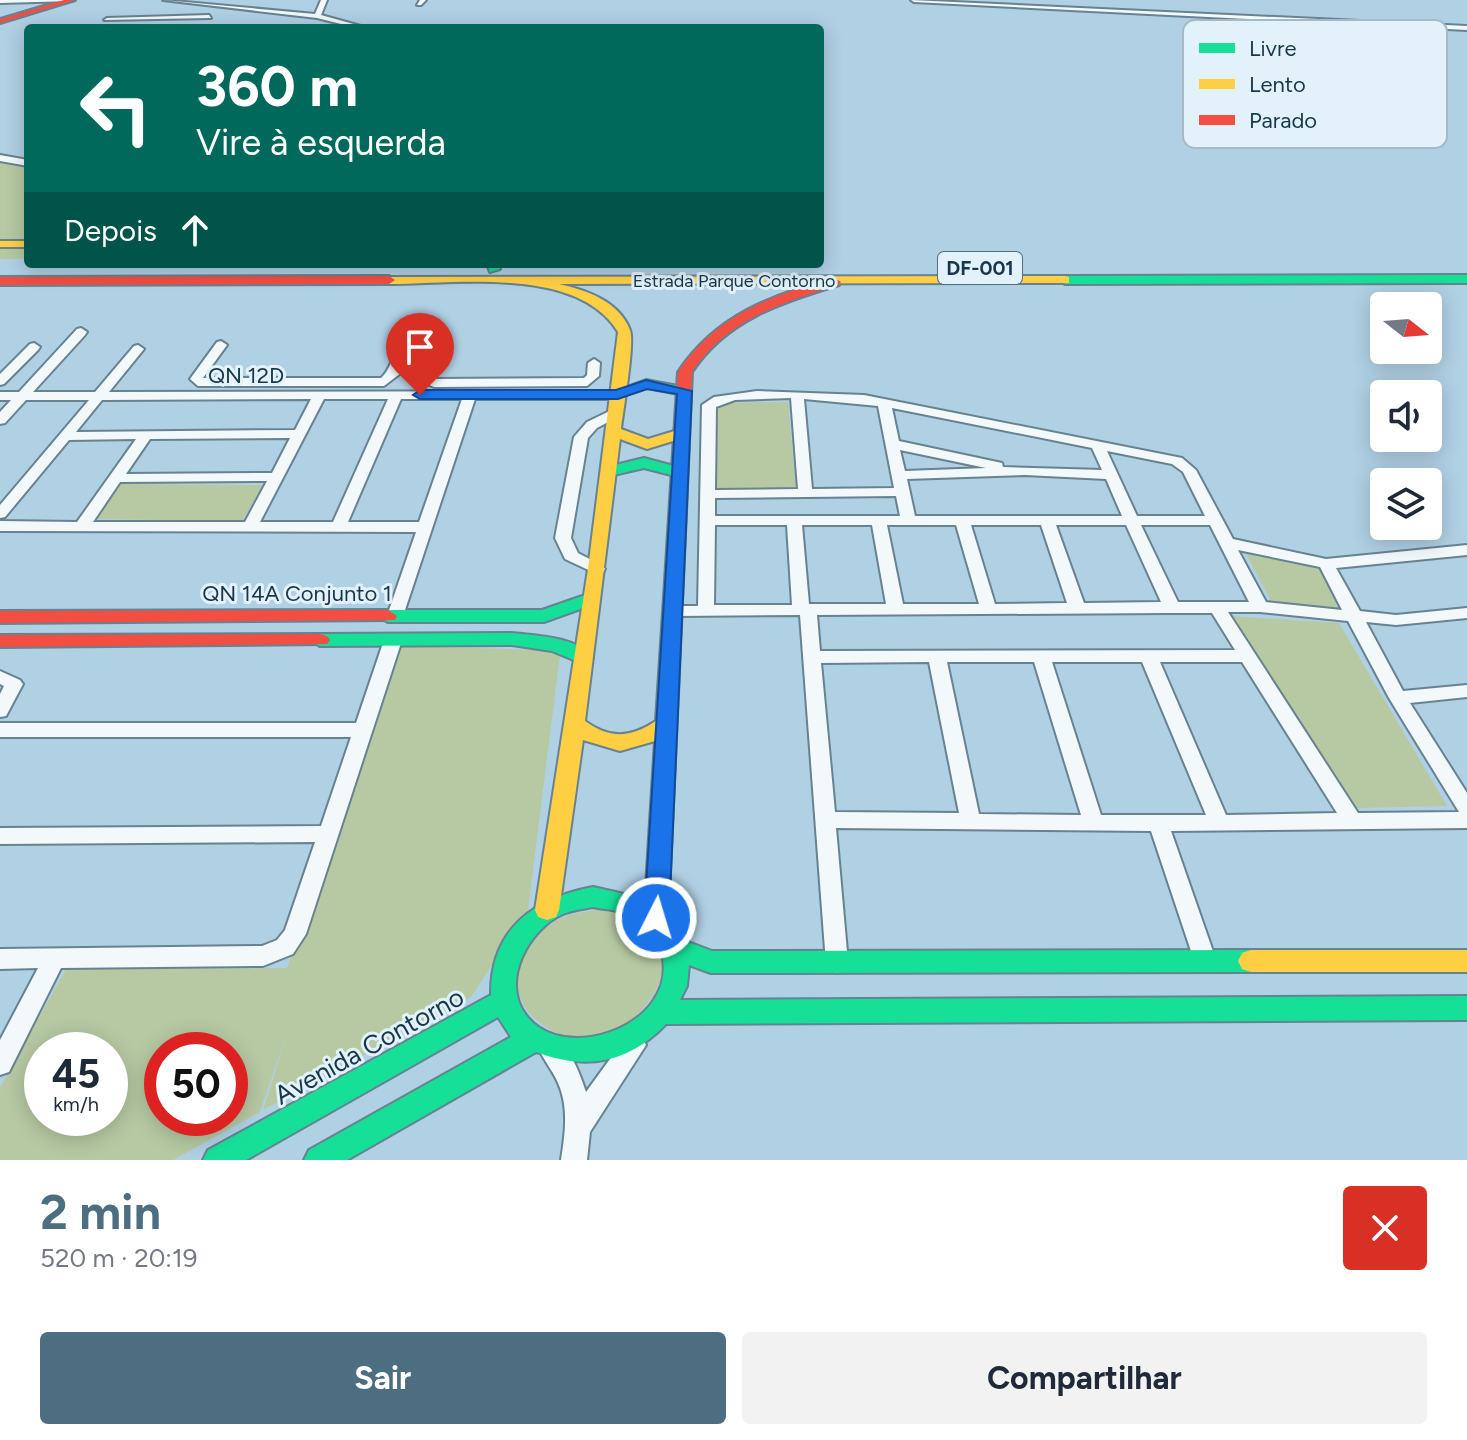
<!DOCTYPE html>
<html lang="pt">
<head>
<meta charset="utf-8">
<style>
  :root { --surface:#fff; --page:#f2f2f3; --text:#1f2937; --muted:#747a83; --accent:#4d6d80 }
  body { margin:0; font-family:Figtree,sans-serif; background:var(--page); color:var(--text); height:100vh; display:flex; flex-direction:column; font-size:30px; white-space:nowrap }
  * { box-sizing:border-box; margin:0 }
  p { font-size:26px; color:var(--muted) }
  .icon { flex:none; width:44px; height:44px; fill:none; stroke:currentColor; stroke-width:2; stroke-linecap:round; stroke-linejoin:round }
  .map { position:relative; height:1160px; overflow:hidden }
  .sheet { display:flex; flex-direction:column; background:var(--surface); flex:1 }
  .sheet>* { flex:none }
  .hud { position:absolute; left:24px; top:24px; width:800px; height:244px; border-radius:8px; box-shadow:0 4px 20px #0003; background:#00695c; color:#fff; overflow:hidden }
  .needle { width:52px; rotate:107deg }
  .buttons { position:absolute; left:1370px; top:292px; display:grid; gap:16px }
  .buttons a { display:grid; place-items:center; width:72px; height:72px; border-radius:8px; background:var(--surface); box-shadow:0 4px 20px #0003; font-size:40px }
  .speed { position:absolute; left:24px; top:1032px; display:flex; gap:16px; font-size:40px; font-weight:700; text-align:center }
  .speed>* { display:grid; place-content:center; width:104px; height:104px; border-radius:50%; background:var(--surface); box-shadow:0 4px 20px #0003; line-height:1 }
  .speed small { font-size:20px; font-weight:400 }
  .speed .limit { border:12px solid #d22; background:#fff; color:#111 }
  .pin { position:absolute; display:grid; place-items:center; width:68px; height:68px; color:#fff; margin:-82px -34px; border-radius:50% 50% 50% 0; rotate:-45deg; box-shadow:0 0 8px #0007 }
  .pin .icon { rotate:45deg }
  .me { position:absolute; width:88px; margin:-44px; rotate:5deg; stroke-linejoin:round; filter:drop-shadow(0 0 6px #0008) }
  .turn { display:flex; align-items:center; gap:28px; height:168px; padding:0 40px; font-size:36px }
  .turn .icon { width:104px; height:104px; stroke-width:2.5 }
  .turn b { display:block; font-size:56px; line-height:68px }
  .then { display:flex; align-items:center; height:76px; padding:0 40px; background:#0003; gap:16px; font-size:30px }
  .round { display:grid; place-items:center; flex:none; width:84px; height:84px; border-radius:8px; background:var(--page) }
  .summary { display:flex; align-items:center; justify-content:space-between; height:136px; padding:0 40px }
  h1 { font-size:48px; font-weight:700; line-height:60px; color:var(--accent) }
  .action { display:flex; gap:16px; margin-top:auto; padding:16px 40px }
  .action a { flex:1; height:92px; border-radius:8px; background:var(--accent); color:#fff; font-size:32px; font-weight:700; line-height:92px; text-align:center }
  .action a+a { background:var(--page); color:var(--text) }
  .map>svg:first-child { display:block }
  .green { fill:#b6c9a3; fill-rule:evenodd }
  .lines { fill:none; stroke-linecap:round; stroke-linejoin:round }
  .street-casing { stroke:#678291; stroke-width:4 }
  .fast-casing { stroke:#678291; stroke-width:4 }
  .slow-casing { stroke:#678291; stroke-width:4 }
  .jam-casing { stroke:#678291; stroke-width:4 }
  .street { fill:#f3f8fb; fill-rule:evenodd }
  .fast { fill:#16e098; fill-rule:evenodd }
  .slow { fill:#ffcf43; fill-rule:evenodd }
  .jam { fill:#f24e42; fill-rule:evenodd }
  .route { fill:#1a73e8; stroke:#114b97; stroke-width:2 }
  .labels { text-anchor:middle; stroke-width:6; stroke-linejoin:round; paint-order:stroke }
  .far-street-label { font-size:18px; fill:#17384a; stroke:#e2f1fa }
  .shield { fill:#e2f1fa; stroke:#54707f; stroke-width:2 }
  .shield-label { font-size:20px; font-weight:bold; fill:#17384a }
  .street-label { font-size:22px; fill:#17384a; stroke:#e2f1fa }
  .near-street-label { font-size:26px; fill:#17384a; stroke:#e2f1fa }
  .key { fill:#e2f1fa; stroke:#a5bac5; stroke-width:2 }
  .key-label { font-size:22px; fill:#17384a }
</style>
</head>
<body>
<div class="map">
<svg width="1467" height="1160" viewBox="0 0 1467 1160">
  <rect width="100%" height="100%" fill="#b0d0e4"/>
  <g class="green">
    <polygon points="0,159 28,164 28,259 0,259"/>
    <polygon points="788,402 796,489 716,490 715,403"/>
    <polygon points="119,484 263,485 242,521 92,519"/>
    <polygon points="1245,552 1323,569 1339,612 1271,601"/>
    <polygon points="1231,616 1339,623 1447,806 1354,808"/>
    <path d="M 396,646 L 545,650 L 560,655 L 528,910 L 471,997 L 263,1110 L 289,1027 L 260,1112 L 173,1160 L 0,1160 L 0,1087 L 66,969 L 287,968 ZM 42,1050 L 110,1050 L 110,1118 L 42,1118 ZM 162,1050 L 230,1050 L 230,1118 L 162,1118 Z"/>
    <path d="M 597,910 C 740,927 618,1094 534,1018 C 503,990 521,945 551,924 C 564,914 580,912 597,910 Z"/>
  </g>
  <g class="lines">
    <g class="street-casing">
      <g id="street">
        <polygon points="0,0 71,0 72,1 0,3"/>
        <polygon points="163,0 315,14 321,0 327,0 321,15 368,28 357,28 317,18"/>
        <polygon points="420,0 426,0 421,5 417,5"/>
        <polygon points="911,0 1467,26 1467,30 914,2"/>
        <polygon points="209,15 211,18 104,20 107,18"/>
        <polygon points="0,155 28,160 28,166 0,161"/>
        <path d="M 81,328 L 87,332 L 85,335 L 33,392 L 95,392 L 134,346 L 138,345 L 144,349 L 109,392 L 618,391 L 624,395 L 618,399 L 475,399 L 403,616 L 395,621 L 387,616 L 416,532 L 0,531 L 0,521 L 77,522 L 136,439 L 69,440 L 5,517 L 0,518 L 0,505 L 89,400 L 26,400 L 5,423 L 0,424 L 0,412 L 11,400 L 0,400 L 0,392 L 19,392 L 77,329 ZM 311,399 L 295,430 L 76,432 L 102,400 ZM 324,399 L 388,399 L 333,522 L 260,522 ZM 401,399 L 462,399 L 419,522 L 348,522 ZM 290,438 L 272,473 L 126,474 L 150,439 ZM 267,481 L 245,522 L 93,522 L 120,482 Z"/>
        <path d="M 406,340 L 412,344 L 401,373 L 384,386 L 198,386 L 190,379 L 217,342 L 221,341 L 227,345 L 203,378 L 381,378 C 393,368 393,347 406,340 Z"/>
        <polygon points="34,343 40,347 38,350 4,384 0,385 0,374 30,344"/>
        <polygon points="429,351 435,355 426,376 435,379 584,378 587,375 588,363 594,359 600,363 599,376 587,386 434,387 413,378 423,355"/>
        <path d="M 757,391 L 864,395 L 1182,458 L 1196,470 L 1233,539 L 1326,559 L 1467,545 L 1467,555 L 1336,568 L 1360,611 L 1396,615 L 1467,608 L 1467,618 L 1396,625 L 1366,622 L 1403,691 L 1467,685 L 1467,697 L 1410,703 L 1467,793 L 1467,828 L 1171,831 L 1216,960 L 1213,967 L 1205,970 L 1197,967 L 1194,960 L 1151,831 L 836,828 L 848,963 L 845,970 L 837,973 L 829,970 L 826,963 L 800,615 L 674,616 L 666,611 L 674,606 L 698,606 L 702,405 L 714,397 ZM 791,398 L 798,489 L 715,490 L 716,407 L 735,400 ZM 804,399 L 878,406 L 894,488 L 812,489 ZM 892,408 L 1092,448 L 1102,470 L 1003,467 L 1002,463 L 899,441 ZM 900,450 L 986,468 L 905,471 ZM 1107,451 L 1172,464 L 1183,472 L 1205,516 L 1137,516 ZM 1025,475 L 1106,479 L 1122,516 L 915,516 L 907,479 ZM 896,496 L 900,516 L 715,516 L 715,498 ZM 715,525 L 787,525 L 792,605 L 714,605 ZM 802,525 L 872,525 L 886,604 L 809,604 ZM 887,525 L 956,525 L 979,604 L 903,604 ZM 971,525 L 1041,525 L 1067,603 L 995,604 ZM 1056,525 L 1126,525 L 1161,602 L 1084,603 ZM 1141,525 L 1210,525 L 1249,602 L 1178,602 ZM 1238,550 L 1320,567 L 1342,610 L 1266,602 ZM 1228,612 L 1260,612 L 1348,621 L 1389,698 L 1459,812 L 1358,813 ZM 1172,613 L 1212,613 L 1235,650 L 820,651 L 817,615 ZM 929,662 L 959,813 L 835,812 L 821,663 ZM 947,662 L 1034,662 L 1081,815 L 979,814 ZM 1052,662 L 1142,662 L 1206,815 L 1101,815 ZM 1160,662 L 1242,662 L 1337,813 L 1226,815 Z"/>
        <polygon points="616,408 623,412 621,415 597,428 588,438 571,538 578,553 603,566 605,569 603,572 597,574 565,559 555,538 574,437 587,422"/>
        <polygon points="393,634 402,640 306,934 293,954 263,966 61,968 9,1072 0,1075 0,1040 38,968 0,969 0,949 262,946 277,940 285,930 315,842 0,844 0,828 321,826 351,737 0,737 0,723 356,723 384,640"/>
        <polygon points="0,671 20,680 23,684 6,716 0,717 0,694 4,686 0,684"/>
        <path d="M 634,1034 L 642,1037 L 646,1045 L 590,1132 L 587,1160 L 561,1160 C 565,1135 569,1107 558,1083 C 553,1071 544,1061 539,1049 L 543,1041 L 551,1038 C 570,1045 580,1074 586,1092 L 626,1037 Z"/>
      </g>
    </g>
    <g class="fast-casing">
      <g id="fast">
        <polygon points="487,264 499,264 500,269 490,272"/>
        <polygon points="1467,275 1467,283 1065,284 1059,280 1065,276"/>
        <polygon points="646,380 689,388 691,391 684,395 647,388 618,397 611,393"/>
        <polygon points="644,458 685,469 687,472 679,477 644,468 609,476 601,471 603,468"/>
        <polygon points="591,593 597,595 600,599 597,603 544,622 388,622 379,616 388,610 542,610"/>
        <path d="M 512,633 C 537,636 576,636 593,658 L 583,664 L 552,651 L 512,645 L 320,646 L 310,640 L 320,634 Z"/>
        <path d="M 593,887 C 629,895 668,900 683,940 L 712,951 L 1251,950 L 1260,953 L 1264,961 L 1260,969 L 1251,972 L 711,973 L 689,965 L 687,986 L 680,1000 L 1467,996 L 1467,1020 L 666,1024 C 629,1063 586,1071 536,1052 L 347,1160 L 304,1160 L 309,1150 L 511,1037 L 498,1017 L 246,1160 L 203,1160 L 208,1150 L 491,995 C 490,929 534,898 593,887 ZM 593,907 C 606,910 623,910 634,916 C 664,934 673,973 653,1001 C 628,1038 556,1055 526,1015 C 500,981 529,929 563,914 C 572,910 583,909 593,907 Z"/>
      </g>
    </g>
    <g class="slow-casing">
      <g id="slow">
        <rect x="0" y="241" width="28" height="6"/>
        <path d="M 1065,276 L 1069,277 L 1069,283 L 559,284 C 586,290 619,301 630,330 C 635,342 623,411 621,429 L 648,439 L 681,429 L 689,434 L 686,437 L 647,449 L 620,439 L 585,721 C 610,739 630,738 656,721 L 665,581 L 668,577 L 680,577 L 683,581 L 668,918 L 665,925 L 656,928 L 647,925 L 644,918 L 655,741 L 620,751 L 583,740 L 559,910 L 556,917 L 547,920 L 538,917 L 535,910 L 588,569 L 618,332 C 578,266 457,284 389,284 L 385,283 L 385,277 Z"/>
        <polygon points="1251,950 1467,950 1467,972 1251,972 1242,969 1238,961 1242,953"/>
      </g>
    </g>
    <g class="jam-casing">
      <g id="jam">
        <polygon points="64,0 75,0 0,23 0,19"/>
        <polygon points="0,277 389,276 395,280 389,284 0,285"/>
        <path d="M 835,278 L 841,282 L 839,285 C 782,302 726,320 692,372 L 683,581 L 680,585 L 668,585 L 665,581 L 678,372 C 716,315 771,295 835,278 Z"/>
        <polygon points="388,610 397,616 395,620 0,623 0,611"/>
        <polygon points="320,634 327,636 330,640 327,644 0,647 0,635"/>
      </g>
    </g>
    <use href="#street" class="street"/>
    <use href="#fast" class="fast"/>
    <use href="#slow" class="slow"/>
    <use href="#jam" class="jam"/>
  </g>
  <polygon class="route" points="646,380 692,391 669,918 665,925 656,928 648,925 644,918 677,394 647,389 618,399 420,399 413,395 420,390 616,390"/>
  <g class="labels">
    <g class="far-street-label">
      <text x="734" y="287">Estrada Parque Contorno</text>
    </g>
    <rect class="shield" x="938" y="252" width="84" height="32" rx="6"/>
    <g class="shield-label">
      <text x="980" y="275">DF-001</text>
    </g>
    <g class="street-label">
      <text x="246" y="383">QN 12D</text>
      <text x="297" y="601">QN 14A Conjunto 1</text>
    </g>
    <g class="near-street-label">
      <text transform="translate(369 1046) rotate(-29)" y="9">Avenida Contorno</text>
    </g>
  </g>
  <rect x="1183" y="20" width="264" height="128" rx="12" class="key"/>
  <rect x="1199" y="43" width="36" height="10" fill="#16e098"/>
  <rect x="1199" y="79" width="36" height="10" fill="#ffcf43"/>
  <rect x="1199" y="115" width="36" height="10" fill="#f24e42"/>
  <g class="key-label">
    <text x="1249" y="56">Livre</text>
    <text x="1249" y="92">Lento</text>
    <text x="1249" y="128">Parado</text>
  </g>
</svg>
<div class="buttons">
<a><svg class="needle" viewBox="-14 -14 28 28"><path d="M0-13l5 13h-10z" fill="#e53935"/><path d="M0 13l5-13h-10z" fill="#747a83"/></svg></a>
<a><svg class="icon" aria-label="sound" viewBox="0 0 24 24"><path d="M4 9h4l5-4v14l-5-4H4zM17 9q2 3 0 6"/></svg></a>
<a><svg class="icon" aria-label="layers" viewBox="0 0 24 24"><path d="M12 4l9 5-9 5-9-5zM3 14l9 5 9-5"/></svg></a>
</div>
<div class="speed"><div>45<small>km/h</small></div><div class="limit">50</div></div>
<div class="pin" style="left:420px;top:395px;background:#d93025"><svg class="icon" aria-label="arrive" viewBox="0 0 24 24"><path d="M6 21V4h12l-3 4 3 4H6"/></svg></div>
<svg class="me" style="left:656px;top:918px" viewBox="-20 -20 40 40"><circle r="17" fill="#1a73e8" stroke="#fff" stroke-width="3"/><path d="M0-11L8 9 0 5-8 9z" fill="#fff"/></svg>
<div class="hud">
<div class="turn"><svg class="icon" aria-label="left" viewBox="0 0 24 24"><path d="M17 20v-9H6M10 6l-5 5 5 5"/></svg><div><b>360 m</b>Vire à esquerda</div></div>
<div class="then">Depois<svg class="icon" aria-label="ahead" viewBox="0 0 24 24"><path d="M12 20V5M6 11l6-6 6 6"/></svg></div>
</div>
</div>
<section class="sheet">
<div class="summary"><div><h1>2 min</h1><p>520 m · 20:19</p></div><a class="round" style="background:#d93025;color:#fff"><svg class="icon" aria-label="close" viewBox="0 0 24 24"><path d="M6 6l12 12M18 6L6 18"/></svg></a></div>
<div class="action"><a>Sair</a><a>Compartilhar</a></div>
</section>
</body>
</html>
